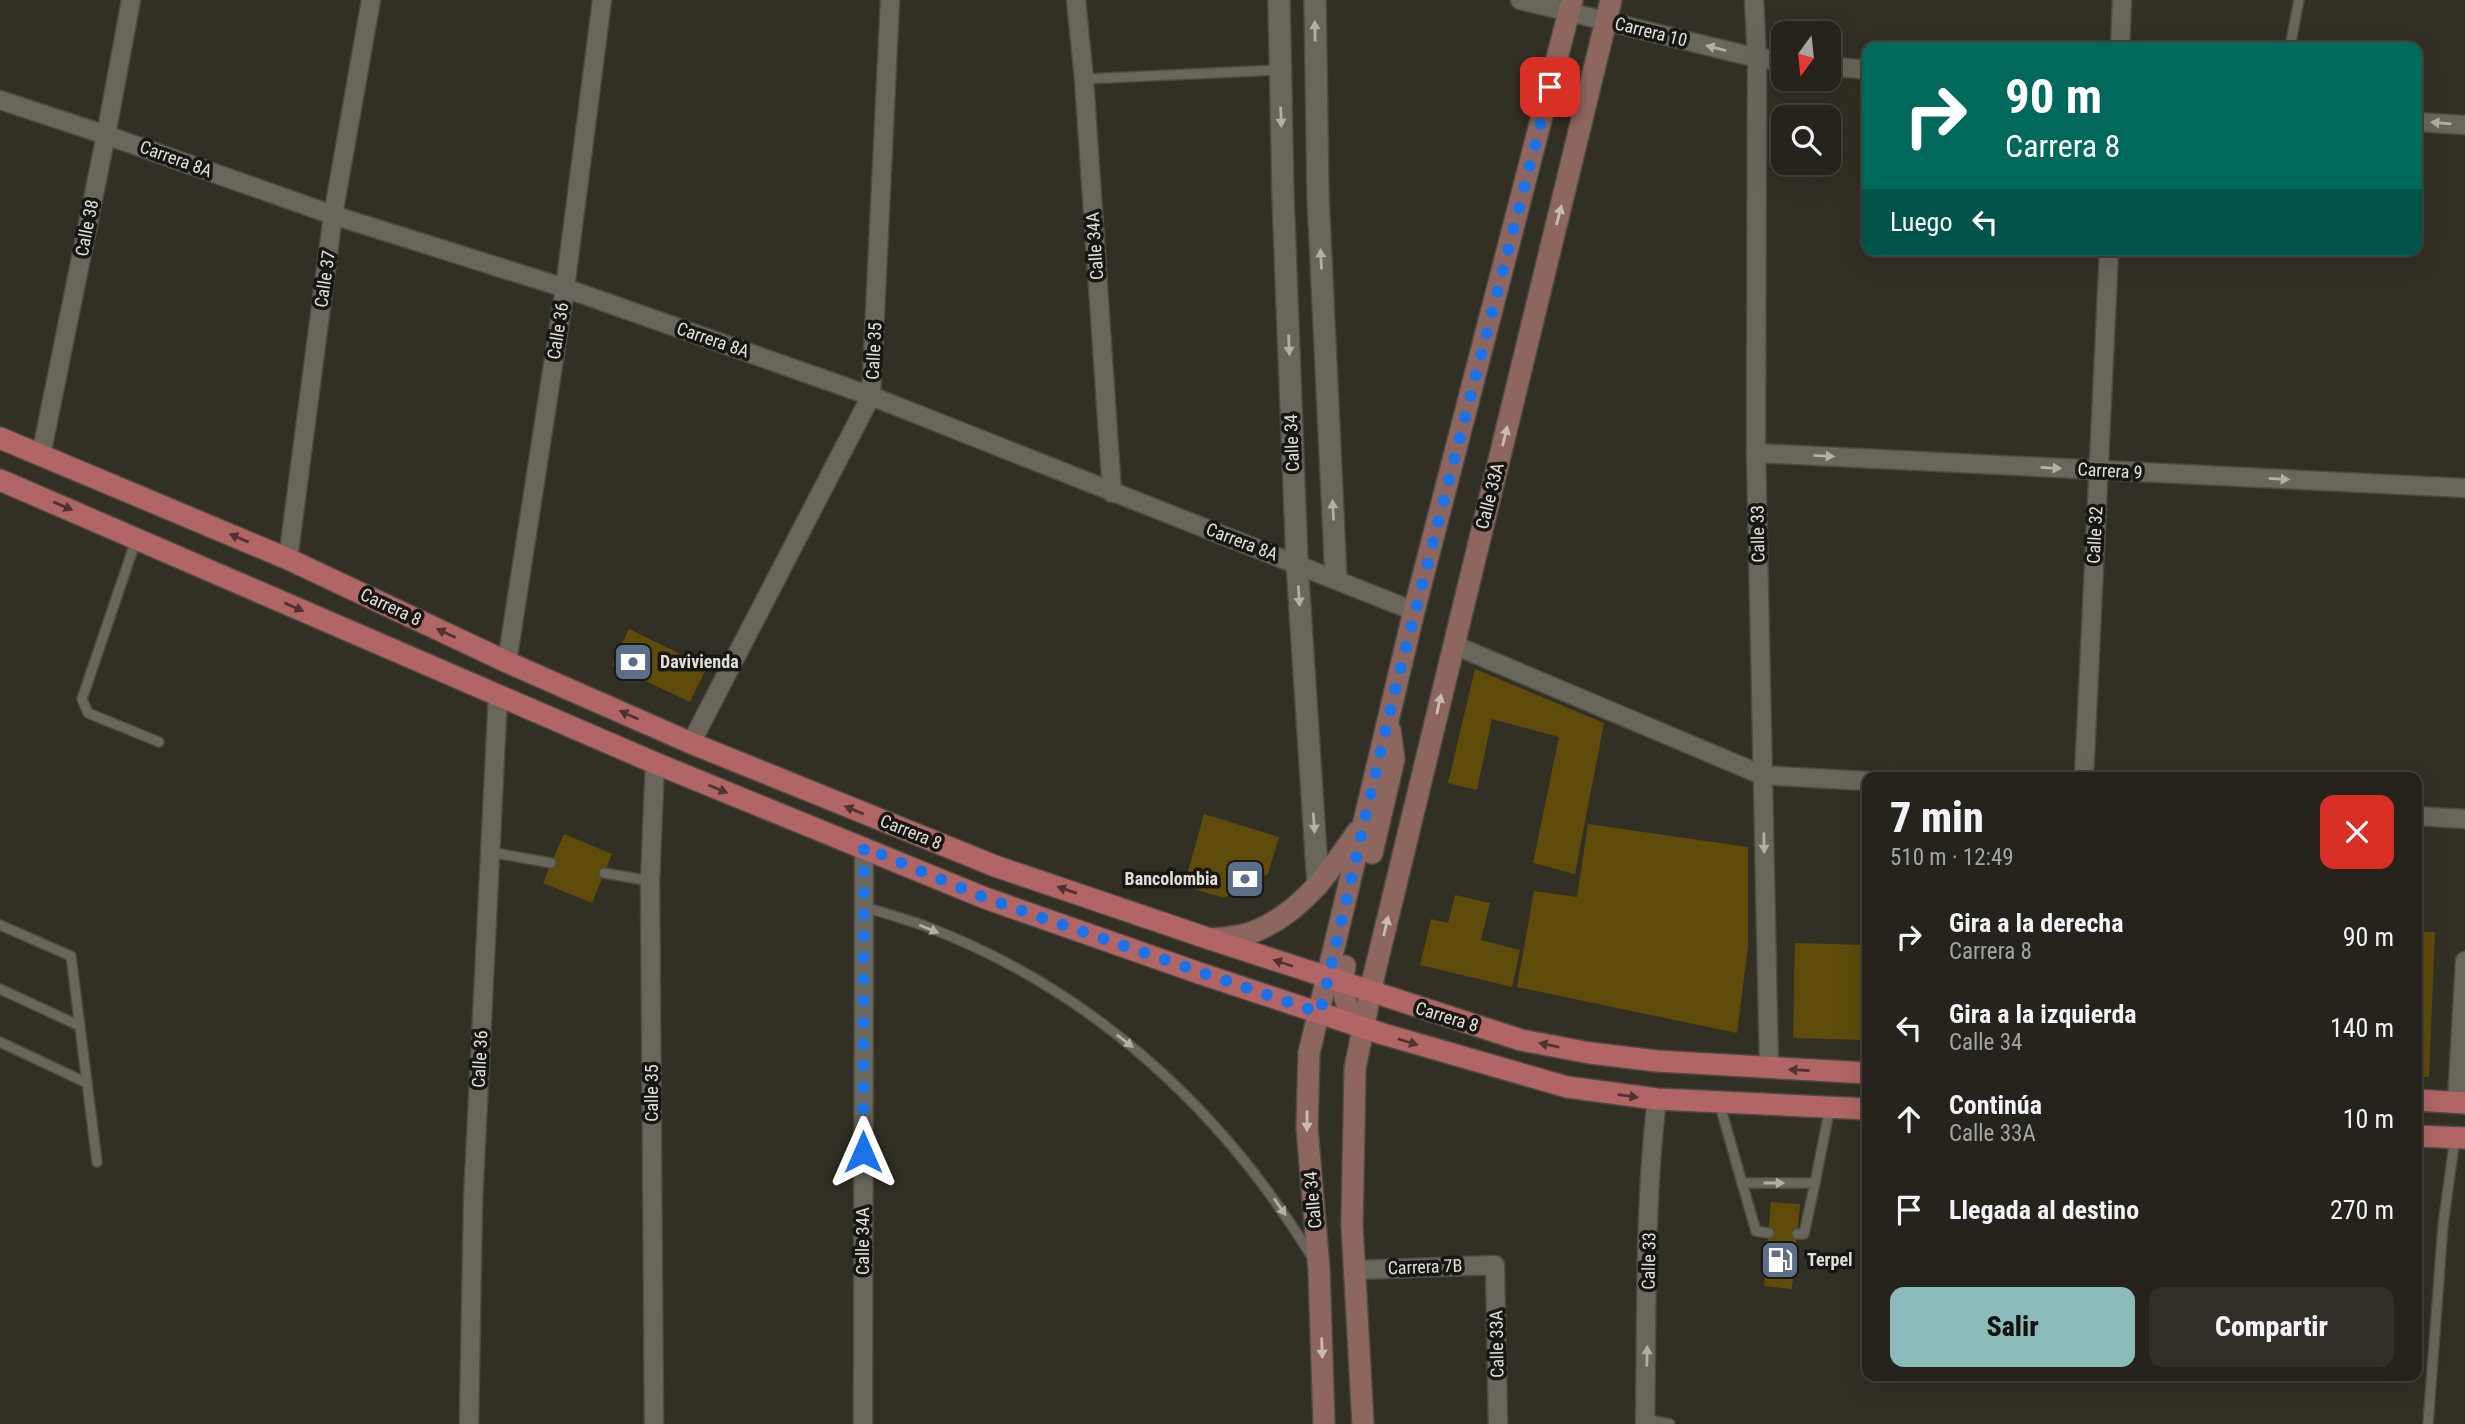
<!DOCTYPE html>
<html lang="es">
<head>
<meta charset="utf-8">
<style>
  :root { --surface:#26231c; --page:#322f29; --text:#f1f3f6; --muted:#a4a4a3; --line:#42403b; --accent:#8bbbb9 }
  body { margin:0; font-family:"Roboto Condensed",sans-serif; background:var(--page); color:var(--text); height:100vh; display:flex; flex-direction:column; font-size:26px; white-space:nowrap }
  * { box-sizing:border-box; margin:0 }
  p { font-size:23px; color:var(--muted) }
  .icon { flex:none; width:38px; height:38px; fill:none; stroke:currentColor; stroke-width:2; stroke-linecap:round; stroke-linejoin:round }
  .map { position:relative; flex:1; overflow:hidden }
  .drawer { position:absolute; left:1862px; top:772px; width:560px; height:609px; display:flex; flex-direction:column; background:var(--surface); border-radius:14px; box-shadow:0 7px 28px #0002,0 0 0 2px var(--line) }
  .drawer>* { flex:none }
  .top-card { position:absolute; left:1862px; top:42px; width:560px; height:214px; border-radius:14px; box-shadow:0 7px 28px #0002,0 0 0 2px var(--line); background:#00695c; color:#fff; overflow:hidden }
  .needle { width:46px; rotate:195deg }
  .controls { position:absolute; left:1771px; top:21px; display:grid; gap:14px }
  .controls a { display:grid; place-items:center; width:70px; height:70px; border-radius:14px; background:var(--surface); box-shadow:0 7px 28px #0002,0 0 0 2px var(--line); font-size:35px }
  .pin { position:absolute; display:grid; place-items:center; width:60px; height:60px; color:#fff; margin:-30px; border-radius:14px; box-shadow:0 4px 10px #0006 }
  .me { position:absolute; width:77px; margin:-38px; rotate:0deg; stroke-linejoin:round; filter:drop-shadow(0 0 5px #0008) }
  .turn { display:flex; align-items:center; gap:24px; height:147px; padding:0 28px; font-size:32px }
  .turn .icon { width:91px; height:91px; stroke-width:2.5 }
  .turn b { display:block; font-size:49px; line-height:60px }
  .then { display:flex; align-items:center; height:66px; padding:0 28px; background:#0003; gap:14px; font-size:26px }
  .round { display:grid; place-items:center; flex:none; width:74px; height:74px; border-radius:14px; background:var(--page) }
  .overview { display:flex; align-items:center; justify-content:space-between; height:119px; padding:0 28px }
  h1 { font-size:42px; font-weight:800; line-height:52px }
  .button { display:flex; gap:14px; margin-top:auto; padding:14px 28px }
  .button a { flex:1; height:80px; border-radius:14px; background:var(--accent); color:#111; font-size:28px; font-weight:800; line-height:80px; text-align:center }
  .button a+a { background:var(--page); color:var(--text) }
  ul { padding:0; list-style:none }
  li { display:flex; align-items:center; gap:21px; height:91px; padding:0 28px }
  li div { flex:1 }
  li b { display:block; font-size:26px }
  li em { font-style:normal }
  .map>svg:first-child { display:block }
  .building { fill:#5f4c0b }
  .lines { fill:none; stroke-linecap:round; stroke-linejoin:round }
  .service-casing { stroke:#4e4b43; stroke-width:12 }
  .minor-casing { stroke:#4e4b43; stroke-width:21 }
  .tertiary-casing { stroke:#4e4b43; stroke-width:24 }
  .secondary-casing { stroke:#4e4b43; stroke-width:24 }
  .primary-casing { stroke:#4e4b43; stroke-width:24 }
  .service { stroke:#69665b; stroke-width:9 }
  .minor { stroke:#69665b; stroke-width:18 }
  .tertiary { stroke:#69665b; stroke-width:21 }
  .secondary { stroke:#8d6660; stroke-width:21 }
  .primary { stroke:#b16665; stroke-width:21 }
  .oneway { fill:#b1afa6 }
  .oneway2 { fill:#c8bbb4 }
  .oneway3 { fill:#4e3330 }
  .route { stroke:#1a73e8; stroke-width:12; stroke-dasharray:0 21.6 }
  .labels { text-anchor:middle; stroke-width:7; stroke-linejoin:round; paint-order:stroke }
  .street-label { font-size:18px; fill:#e1dfd8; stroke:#191713 }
  .poi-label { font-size:18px; font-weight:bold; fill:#e1dfd8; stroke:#191713; text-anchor:start }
</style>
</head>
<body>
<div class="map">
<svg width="2465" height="1424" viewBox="0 0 2465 1424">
  <rect width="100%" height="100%" fill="#322f25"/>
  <g class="building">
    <polygon points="629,629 707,667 690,702 612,665"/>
    <polygon points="1475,669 1604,723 1575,874 1533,863 1559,737 1492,719 1477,790 1448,783"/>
    <polygon points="1204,814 1279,837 1268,874 1224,898 1184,886"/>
    <polygon points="1588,824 1748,847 1748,947 1737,1033 1517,987 1534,891 1577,897"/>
    <polygon points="564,834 612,854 592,903 543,883"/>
    <polygon points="1455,895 1490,903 1481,940 1520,950 1512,987 1420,965 1431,919 1448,923"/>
    <polygon points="2417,932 2435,932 2429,1077 2417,1077"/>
    <polygon points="1795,943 1867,945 1867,1040 1793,1038"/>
    <polygon points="1771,1202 1800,1204 1792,1289 1764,1286"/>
  </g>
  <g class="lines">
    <g class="service-casing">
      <g id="service">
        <polyline points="2290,47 2299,0"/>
        <polyline points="1084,79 1280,70"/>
        <polyline points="136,540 82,699 88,713 159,742"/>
        <polyline points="490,852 551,863"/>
        <polyline points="604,873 650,881"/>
        <path d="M 864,907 C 884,913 905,919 925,926 C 1091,989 1220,1107 1312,1257"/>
        <polyline points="0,925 71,956 97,1162"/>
        <polyline points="0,989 80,1026"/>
        <polyline points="0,1042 87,1083"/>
        <polyline points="1719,1102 1742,1183 1815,1183 1830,1107"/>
        <polyline points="1742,1183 1756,1231 1769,1233"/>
        <polyline points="1797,1234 1804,1234 1815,1183"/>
        <polyline points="1645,1419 1670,1424"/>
        <polyline points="2428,1424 2443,1225 2455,1138"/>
      </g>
    </g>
    <g class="minor-casing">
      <g id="minor">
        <polyline points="1076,0 1084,79 1112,493"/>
        <polyline points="1520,0 1757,58 1783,61"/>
        <polyline points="1754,0 1757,58 1756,453 1769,1068"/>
        <polyline points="2120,47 2122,0"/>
        <polyline points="1829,66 1867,70"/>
        <polyline points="0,100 106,135 333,215 565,288 871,396 1414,611"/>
        <polyline points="2417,122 2465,125"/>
        <polyline points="1756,453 2465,488"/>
        <polyline points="41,455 106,135 131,0"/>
        <polyline points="288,559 333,215 371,0"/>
        <polyline points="1454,645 1762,775 1867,781"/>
        <polyline points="507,662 565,288 602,0"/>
        <polyline points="691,743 871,396 890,0"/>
        <polyline points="2084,777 2109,250"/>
        <polyline points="2417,816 2465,819"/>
        <polyline points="2457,1102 2465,961"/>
        <polyline points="1356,1270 1495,1265 1498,1424"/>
        <polyline points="469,1424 473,1201 498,694"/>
        <polyline points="654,1424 650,881 655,763"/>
        <polyline points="863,1424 864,847"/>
        <path d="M 1645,1424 C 1647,1316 1644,1206 1657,1099"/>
      </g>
    </g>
    <g class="tertiary-casing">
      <g id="tertiary">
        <polyline points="1279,0 1283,196 1297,563 1318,885"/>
        <polyline points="1315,0 1318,196 1336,578"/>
      </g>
    </g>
    <g class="secondary-casing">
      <g id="secondary">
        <polyline points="1372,853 1394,759 1390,730"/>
        <path d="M 1210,939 C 1225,938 1240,937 1253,932 C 1300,914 1330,872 1357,832"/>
        <path d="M 1345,966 C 1339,990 1345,1009 1362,1027"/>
        <polyline points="1324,1424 1319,1269 1307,1128 1309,1053 1414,611 1572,0"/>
        <polyline points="1363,1424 1352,1225 1355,1068 1374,975 1454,645 1611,0"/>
      </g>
    </g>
    <g class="primary-casing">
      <g id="primary">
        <polyline points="0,438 288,559 507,662 691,743 995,866 1210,939 1521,1040 1590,1053 1657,1061 1867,1073"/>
        <polyline points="0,480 655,763 985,898 1199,973 1383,1034 1567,1087 1657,1099 1867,1109"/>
        <polyline points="2417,1100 2465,1103"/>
        <polyline points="2417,1136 2465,1138"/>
      </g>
    </g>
    <use href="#service" class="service"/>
    <use href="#minor" class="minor"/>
    <use href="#tertiary" class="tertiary"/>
    <use href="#secondary" class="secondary"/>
    <use href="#primary" class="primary"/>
  </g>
  <defs><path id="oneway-solid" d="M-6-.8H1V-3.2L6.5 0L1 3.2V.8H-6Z" transform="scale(1.75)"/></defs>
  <g class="oneway">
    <use href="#oneway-solid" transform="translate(1315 31) rotate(-91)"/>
    <use href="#oneway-solid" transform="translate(1716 48) rotate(-166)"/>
    <use href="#oneway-solid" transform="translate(1281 117) rotate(88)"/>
    <use href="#oneway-solid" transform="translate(2441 123) rotate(-175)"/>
    <use href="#oneway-solid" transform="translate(1321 259) rotate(-93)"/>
    <use href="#oneway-solid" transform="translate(1289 345) rotate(88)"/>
    <use href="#oneway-solid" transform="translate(1824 456) rotate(3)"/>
    <use href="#oneway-solid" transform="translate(2051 468) rotate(3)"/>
    <use href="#oneway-solid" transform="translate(2279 479) rotate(3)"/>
    <use href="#oneway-solid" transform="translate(1333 510) rotate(-93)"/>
    <use href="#oneway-solid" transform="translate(1299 596) rotate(86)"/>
    <use href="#oneway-solid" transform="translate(1314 823) rotate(86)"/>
    <use href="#oneway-solid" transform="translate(1764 843) rotate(89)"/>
    <use href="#oneway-solid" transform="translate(929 929) rotate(22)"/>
    <use href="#oneway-solid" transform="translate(1125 1041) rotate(38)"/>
    <use href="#oneway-solid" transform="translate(1774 1183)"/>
    <use href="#oneway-solid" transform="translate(1280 1207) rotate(55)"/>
    <use href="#oneway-solid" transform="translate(1647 1356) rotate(-89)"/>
  </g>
  <g class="oneway2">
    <use href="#oneway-solid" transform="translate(1559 215) rotate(-76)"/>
    <use href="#oneway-solid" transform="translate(1505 436) rotate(-76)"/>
    <use href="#oneway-solid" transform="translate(1439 704) rotate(-77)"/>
    <use href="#oneway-solid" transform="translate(1386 926) rotate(-77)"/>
    <use href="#oneway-solid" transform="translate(1307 1121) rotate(90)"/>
    <use href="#oneway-solid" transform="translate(1322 1348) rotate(88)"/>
  </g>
  <g class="oneway3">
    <use href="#oneway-solid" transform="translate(63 506) rotate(23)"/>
    <use href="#oneway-solid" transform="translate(239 538) rotate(-157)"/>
    <use href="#oneway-solid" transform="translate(294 607) rotate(23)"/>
    <use href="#oneway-solid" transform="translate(446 633) rotate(-155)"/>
    <use href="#oneway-solid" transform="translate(629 715) rotate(-156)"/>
    <use href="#oneway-solid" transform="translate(718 789) rotate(22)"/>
    <use href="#oneway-solid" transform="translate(854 810) rotate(-158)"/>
    <use href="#oneway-solid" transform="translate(1067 890) rotate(-161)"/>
    <use href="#oneway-solid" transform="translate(1283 963) rotate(-162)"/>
    <use href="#oneway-solid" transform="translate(1408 1042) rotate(17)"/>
    <use href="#oneway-solid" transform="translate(1549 1045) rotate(-169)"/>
    <use href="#oneway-solid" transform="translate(1799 1070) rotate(-177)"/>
    <use href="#oneway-solid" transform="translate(1628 1096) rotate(7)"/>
  </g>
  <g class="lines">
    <polyline class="route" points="863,1152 864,847 985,898 1320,1013 1395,690 1550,87"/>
  </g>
  <defs>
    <g id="bank-square" transform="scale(2.0125)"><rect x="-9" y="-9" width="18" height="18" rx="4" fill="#5c6f8a" stroke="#191713"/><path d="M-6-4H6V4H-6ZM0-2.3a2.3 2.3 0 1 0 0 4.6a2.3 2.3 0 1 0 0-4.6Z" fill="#fff"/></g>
    <g id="fuel-square" transform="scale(2.0125)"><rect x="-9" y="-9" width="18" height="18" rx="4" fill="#5c6f8a" stroke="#191713"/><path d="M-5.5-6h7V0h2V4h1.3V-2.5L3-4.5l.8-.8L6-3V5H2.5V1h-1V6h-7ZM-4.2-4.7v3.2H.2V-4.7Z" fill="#fff"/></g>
  </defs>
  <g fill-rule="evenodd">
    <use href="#bank-square" x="633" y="662"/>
    <use href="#bank-square" x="1245" y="879"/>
    <use href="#fuel-square" x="1780" y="1260"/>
  </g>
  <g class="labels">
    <g class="street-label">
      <text transform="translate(1651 32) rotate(14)" y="6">Carrera 10</text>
      <text transform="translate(176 159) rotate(20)" y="6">Carrera 8A</text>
      <text transform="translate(87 228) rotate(-79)" y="6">Calle 38</text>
      <text transform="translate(1095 246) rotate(-94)" y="6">Calle 34A</text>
      <text transform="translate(325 279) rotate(-82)" y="6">Calle 37</text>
      <text transform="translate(558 331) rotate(-81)" y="6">Calle 36</text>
      <text transform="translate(713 340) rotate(19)" y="6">Carrera 8A</text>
      <text transform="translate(874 351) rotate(-87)" y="6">Calle 35</text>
      <text transform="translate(1292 443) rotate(-92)" y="6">Calle 34</text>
      <text transform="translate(2110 471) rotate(3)" y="6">Carrera 9</text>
      <text transform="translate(1490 496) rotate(-76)" y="6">Calle 33A</text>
      <text transform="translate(1758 534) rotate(-91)" y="6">Calle 33</text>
      <text transform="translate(2095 535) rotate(-87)" y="6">Calle 32</text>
      <text transform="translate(1242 542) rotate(21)" y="6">Carrera 8A</text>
      <text transform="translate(391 607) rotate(25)" y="6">Carrera 8</text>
      <text transform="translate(911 832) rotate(22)" y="6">Carrera 8</text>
      <text transform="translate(1447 1017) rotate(17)" y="6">Carrera 8</text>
      <text transform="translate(480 1059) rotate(-87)" y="6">Calle 36</text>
      <text transform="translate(652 1093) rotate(-90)" y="6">Calle 35</text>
      <text transform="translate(1313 1200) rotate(-95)" y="6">Calle 34</text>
      <text transform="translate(863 1241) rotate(-90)" y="6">Calle 34A</text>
      <text transform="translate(1649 1261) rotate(-89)" y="6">Calle 33</text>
      <text transform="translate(1425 1267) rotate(-2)" y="6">Carrera 7B</text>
      <text transform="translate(1497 1344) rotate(-91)" y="6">Calle 33A</text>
    </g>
    <g class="poi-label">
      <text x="660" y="668">Davivienda</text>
      <text x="1218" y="885" text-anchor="end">Bancolombia</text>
      <text x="1807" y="1266">Terpel</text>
    </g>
  </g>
</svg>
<div class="controls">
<a><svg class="needle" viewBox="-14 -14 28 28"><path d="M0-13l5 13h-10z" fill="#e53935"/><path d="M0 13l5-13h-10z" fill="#a4a4a3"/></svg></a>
<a><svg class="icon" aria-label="search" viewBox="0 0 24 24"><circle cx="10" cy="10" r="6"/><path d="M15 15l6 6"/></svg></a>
</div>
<div class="pin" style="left:1550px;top:87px;background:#d93025"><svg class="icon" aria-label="arrive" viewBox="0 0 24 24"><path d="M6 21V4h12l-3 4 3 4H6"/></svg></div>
<svg class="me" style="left:863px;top:1152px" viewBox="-20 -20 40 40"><path d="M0-17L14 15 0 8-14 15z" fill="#1a73e8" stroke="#fff" stroke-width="4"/></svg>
<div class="top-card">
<div class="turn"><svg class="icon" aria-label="right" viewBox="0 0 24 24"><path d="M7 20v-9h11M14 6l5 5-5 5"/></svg><div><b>90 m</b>Carrera 8</div></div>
<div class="then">Luego<svg class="icon" aria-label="left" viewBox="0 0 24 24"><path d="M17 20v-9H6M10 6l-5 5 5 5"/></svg></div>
</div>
<section class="drawer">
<div class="overview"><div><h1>7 min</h1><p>510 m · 12:49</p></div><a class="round" style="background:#d93025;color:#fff"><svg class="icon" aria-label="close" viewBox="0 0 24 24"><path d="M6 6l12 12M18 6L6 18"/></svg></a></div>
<ul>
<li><svg class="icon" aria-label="right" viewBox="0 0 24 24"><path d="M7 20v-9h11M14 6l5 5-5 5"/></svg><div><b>Gira a la derecha</b><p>Carrera 8</p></div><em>90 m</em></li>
<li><svg class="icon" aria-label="left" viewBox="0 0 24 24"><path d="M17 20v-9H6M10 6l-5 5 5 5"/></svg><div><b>Gira a la izquierda</b><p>Calle 34</p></div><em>140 m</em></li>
<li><svg class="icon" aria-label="ahead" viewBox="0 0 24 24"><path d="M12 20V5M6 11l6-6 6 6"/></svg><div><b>Continúa</b><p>Calle 33A</p></div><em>10 m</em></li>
<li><svg class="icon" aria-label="arrive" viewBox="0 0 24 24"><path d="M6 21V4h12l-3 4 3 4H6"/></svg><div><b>Llegada al destino</b></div><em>270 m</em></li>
</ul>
<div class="button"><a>Salir</a><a>Compartir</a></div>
</section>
</div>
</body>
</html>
